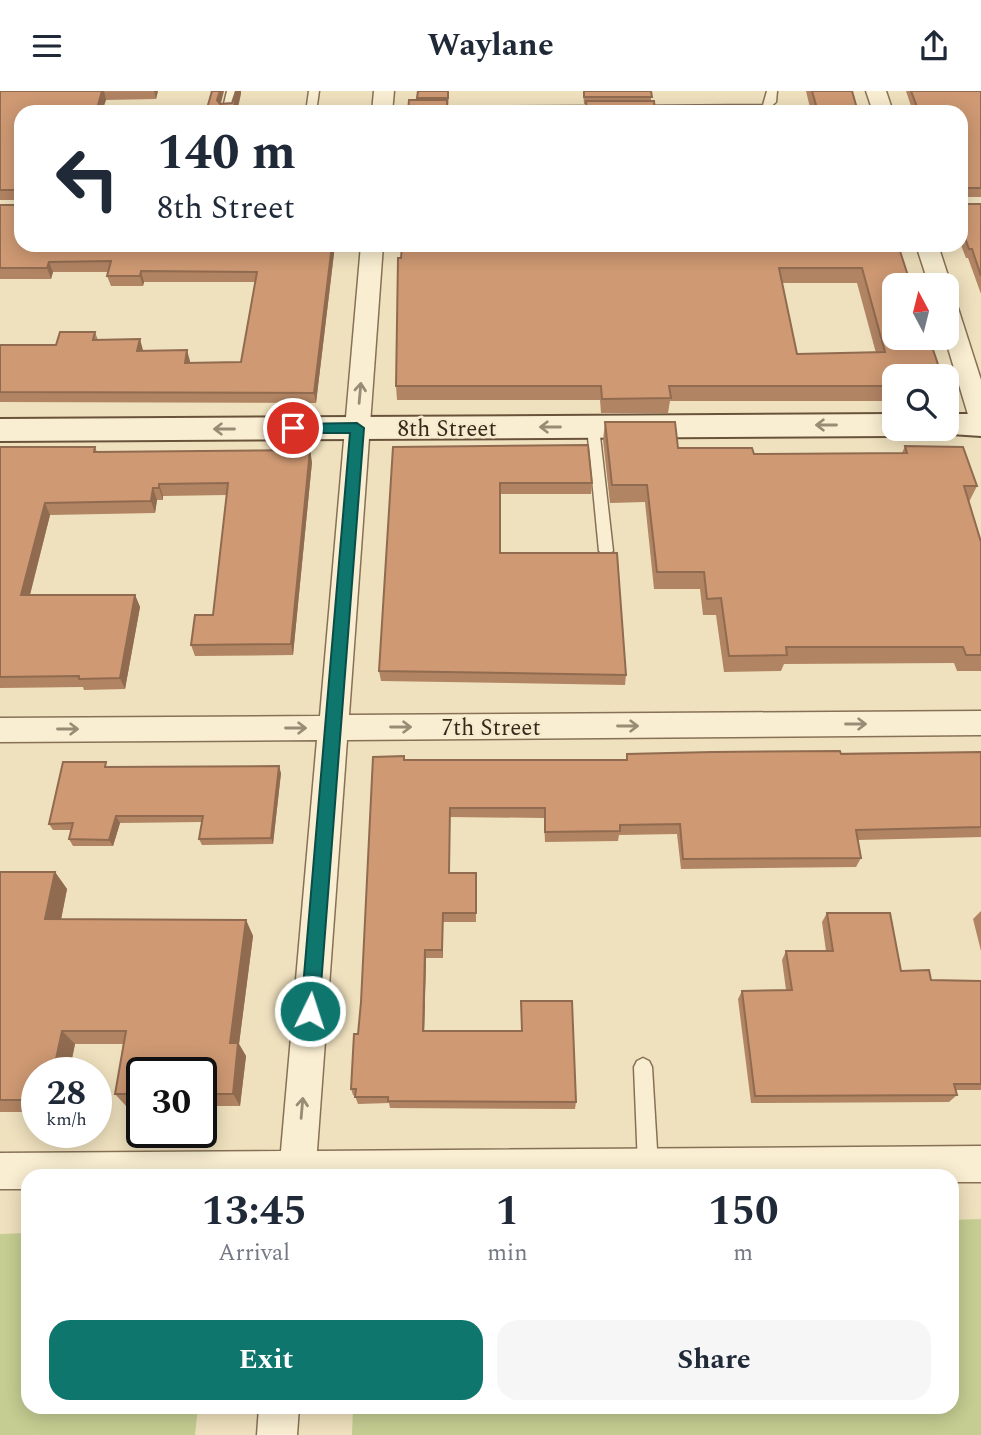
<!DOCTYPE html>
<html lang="en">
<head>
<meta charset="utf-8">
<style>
  :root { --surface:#fff; --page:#f6f6f7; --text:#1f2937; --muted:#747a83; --accent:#0f766e }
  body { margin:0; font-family:Spectral,serif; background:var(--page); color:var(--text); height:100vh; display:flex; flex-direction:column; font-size:26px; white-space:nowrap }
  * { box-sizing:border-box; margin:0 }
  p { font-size:23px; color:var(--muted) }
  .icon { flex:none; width:38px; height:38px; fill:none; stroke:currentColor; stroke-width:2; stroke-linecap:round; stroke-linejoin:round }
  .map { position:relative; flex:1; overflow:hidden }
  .details { position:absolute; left:21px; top:1078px; width:938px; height:245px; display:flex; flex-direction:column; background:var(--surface); border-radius:21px; box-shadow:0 4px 18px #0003 }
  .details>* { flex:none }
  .banner { position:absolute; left:14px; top:14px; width:954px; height:147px; border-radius:21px; box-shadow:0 4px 18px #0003; background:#fff; color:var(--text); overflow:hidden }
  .needle { width:46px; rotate:353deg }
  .controls { position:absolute; left:882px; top:182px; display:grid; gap:14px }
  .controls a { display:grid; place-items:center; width:77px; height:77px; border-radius:14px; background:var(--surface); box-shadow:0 4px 18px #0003; font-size:35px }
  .speed { position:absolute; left:21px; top:966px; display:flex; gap:14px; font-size:35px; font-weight:700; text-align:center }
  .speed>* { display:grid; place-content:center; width:91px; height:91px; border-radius:50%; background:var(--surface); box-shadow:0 4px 18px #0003; line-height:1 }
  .speed small { font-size:18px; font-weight:400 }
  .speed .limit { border:4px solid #111; border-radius:10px; background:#fff; color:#111 }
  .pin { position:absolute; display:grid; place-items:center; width:60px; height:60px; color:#fff; margin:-30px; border:4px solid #fff; border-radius:50%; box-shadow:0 2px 7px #0007 }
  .me { position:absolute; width:77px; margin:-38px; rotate:4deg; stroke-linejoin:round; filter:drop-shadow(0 0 5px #0008) }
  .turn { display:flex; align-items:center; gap:24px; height:147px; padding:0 28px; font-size:32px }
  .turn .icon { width:91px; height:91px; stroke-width:2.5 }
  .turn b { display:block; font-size:49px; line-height:60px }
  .eta { display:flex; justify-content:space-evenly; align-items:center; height:119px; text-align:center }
  .eta b { font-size:42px; font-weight:700; line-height:49px }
  .action { display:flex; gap:14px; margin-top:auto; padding:14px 28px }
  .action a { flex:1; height:80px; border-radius:21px; background:var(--accent); color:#fff; font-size:28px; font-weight:700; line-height:80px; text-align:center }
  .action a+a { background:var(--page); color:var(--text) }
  header { display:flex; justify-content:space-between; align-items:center; height:91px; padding:0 28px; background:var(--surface); font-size:32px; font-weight:700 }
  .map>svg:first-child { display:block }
  .green { fill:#c5cd92 }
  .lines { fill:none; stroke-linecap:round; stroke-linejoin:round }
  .lane-casing { stroke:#877156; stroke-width:3 }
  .street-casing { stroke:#877156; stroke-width:3 }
  .secondary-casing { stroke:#69523a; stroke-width:4 }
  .lane { fill:#f9eed1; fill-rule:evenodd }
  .street { fill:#f9eed1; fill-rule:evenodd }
  .secondary { fill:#f9eed1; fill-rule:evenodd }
  .wall { fill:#b18463; fill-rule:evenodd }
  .shaded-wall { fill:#906b50 }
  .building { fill:#ce9973; stroke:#906b50; stroke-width:2; fill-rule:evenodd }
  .oneway { stroke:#988c76 }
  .route { fill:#0f766e; stroke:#0a4d48; stroke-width:2 }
  .labels { text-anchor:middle; stroke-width:5; stroke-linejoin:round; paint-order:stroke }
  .street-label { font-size:23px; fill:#36291b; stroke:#f6ebce }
</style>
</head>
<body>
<header><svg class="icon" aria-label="menu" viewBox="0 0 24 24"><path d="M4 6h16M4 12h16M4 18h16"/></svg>Waylane<svg class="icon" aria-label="share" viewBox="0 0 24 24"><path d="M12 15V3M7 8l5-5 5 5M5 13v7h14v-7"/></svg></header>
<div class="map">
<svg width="981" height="1344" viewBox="0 0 981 1344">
  <rect width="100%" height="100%" fill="#efe1be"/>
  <g class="green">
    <polygon points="981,1128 981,1344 352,1344 353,1316 952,1316 952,1129"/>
    <polygon points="28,1142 28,1316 198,1316 195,1344 0,1344 0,1143"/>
  </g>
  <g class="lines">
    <g class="lane-casing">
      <g id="lane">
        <polygon points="227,0 237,0 232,21 222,21"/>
        <polygon points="309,0 319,0 316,21 306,21"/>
        <polygon points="767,0 777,0 776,11 766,20 633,21 628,18 633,15 763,14"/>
        <polygon points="604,15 609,18 608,20 378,21 377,19 382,16"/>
        <polygon points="593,332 599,336 613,460 606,465 599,460 587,336"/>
        <polygon points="643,967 649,970 652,976 658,1075 655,1082 648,1085 641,1082 638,1075 634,976 637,970"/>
      </g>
    </g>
    <g class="street-casing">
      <g id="street">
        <polygon points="374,0 394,0 392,21 372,21"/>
        <polygon points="866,0 886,0 893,21 873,21"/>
        <polygon points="361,154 383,154 349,624 981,620 981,644 347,649 317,1060 981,1055 981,1091 952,1091 952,1085 28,1085 28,1098 0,1098 0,1062 281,1060 317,649 0,651 0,627 320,625"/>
        <polygon points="916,154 938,154 951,194 948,199 947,194 929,194"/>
        <polygon points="947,210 955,212 958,217 981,289 981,335 972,333 969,327 945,247"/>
        <polygon points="259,1316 299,1316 297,1344 257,1344"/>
      </g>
    </g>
    <g class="secondary-casing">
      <g id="secondary">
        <polygon points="894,323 894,338 908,338 894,345 0,350 0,328"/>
        <polygon points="947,323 981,323 981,345 936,342 933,338 947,338"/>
      </g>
    </g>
    <use href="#lane" class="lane"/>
    <use href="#street" class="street"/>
    <use href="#secondary" class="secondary"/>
  </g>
  <g class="wall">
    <polygon points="0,0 158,0 156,8 106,9 21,154 335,154 316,312 0,311 0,254 56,254 95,241 98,249 190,270 189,272 241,271 255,191 144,191 143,195 111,195 107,185 109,181 53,181 51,188 0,188 0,114 19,114 19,109 0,109"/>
    <polygon points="418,0 449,0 448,21 417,9"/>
    <polygon points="583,0 651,0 651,10 655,21 585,21 586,13 584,13"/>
    <polygon points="806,0 852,0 858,21 811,21"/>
    <polygon points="906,0 981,0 981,106 962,106 962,113 981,113 981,203 968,167 966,167 961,154 961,21 913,21"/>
    <path d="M 898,154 L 894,310 L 670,310 L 668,322 L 601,322 L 600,309 L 397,309 L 396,295 L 401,167 ZM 782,192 L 857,192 L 876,262 L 797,263 Z"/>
    <polygon points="605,331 678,357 754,363 902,362 905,355 977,395 969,411 981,451 981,580 957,580 954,572 784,573 781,580 724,581 716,524 703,524 700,498 654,498 645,411 610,412 603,349"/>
    <polygon points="0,356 95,356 97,361 312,371 293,564 195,565 191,554 213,524 227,404 163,405 163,409 157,409 155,422 50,424 30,504 135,504 140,516 125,598 84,599 83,596 0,597"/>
    <polygon points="393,356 592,392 591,403 500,403 500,462 626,584 625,594 381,590 379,580"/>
    <polygon points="981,661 981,746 858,749 861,767 856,776 681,778 677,743 619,744 618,750 545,751 544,727 450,726 450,782 476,782 476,831 443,831 443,867 426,867 424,940 521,940 521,910 576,1011 575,1018 390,1017 389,1012 358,1013 355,1005 353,1004 351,998 358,943 404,669 626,669 627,663"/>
    <polygon points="108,676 281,682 273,753 202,754 199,748 202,731 120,732 113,755 73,755 69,748 71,739 53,739 49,733"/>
    <polygon points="0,781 55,781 67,798 61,828 246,829 253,845 239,953 246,965 240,1015 201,1015 201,982 142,982 142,1015 126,1015 115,1003 123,953 75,953 69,982 37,982 37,1021 0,1021"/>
    <polygon points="981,820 981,860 973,828"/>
    <polygon points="827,822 901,880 931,889 981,890 981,999 956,999 957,1004 949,1011 751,1012 738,908 742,900 786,899 782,869 786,860 826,860 822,831"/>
  </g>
  <g class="shaded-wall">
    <polygon points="102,0 104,0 106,9 102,21 96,21"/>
    <polygon points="154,0 158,0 156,8"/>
    <polygon points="220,0 224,0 219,20 217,9"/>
    <polygon points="237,0 241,0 241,3 237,21 233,21"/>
    <polygon points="332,154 335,154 316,312 314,302"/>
    <polygon points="49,171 53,181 51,188 47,177"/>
    <polygon points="141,180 144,191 143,195 140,185"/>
    <polygon points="140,248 143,259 140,270 137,260"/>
    <polygon points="187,259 190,270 188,282 185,272"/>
    <polygon points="310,359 312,371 293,564 291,553"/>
    <polygon points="159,393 163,405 163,409 159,397"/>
    <polygon points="153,397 157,409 155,422 151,410"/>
    <polygon points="45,412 50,424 27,515 21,504"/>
    <polygon points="135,504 140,516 125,598 120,587"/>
    <polygon points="279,675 281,682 273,753 271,747"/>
    <polygon points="116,725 120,732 113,755 109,749"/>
    <polygon points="55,781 67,798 58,844 45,828"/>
    <polygon points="443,822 443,867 442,859"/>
    <polygon points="246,829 253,845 239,953 246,965 240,1015 233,1003 230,952"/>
    <polygon points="425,859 426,867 424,948 423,940"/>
    <polygon points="62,940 75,953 69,982 53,982"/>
  </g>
  <g class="building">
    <polygon points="0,0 102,0 96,21 21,21 21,154 332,154 314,302 0,301 0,254 56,254 60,241 95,241 93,249 140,248 137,260 187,259 185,272 241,271 257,181 141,180 140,185 107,185 111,170 49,171 47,177 0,177 0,114 19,114 19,99 0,99"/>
    <polygon points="212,0 220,0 217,9 220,13 232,12 236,0 237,0 233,21 206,21"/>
    <polygon points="418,0 448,0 448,7 417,7"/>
    <polygon points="584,0 651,0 652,6 584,6"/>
    <polygon points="812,0 852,0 858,21 818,21"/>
    <polygon points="911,0 981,0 981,97 962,97 962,113 981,113 981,185 972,158 969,158 961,136 961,21 919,21"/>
    <polygon points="409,9 447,9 447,21 408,21"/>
    <polygon points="586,10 654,10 655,21 587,21"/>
    <path d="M 402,154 L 898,154 L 911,194 L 894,194 L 894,247 L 929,247 L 942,285 L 894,285 L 894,295 L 669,295 L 671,307 L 602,308 L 601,295 L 396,295 L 398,167 L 401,167 ZM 779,177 L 862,177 L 885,261 L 797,263 Z"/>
    <polygon points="605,331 675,331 678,357 752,357 754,363 907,362 905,355 963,356 977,395 964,395 981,451 981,564 966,564 963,556 786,556 787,564 729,565 721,507 707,508 704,481 657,481 647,394 612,394"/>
    <polygon points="588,354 592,392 500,392 500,462 617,462 626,584 379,580 393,356"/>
    <polygon points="0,356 95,356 94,361 310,359 291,553 191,554 195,524 213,524 228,392 159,393 159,397 153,397 151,410 45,412 21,504 135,504 120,587 79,588 79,585 0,586"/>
    <polygon points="840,660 841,663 981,661 981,736 856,739 861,767 683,768 680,733 620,734 620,740 545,741 545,717 450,717 449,782 476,782 476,822 443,822 442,859 425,859 423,940 522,940 521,910 572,910 576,1011 388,1010 388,1006 355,1006 356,998 351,998 354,943 358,943 361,911 373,666 404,665 404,669 627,669 627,663 712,661"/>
    <polygon points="63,671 106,671 105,676 279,675 271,747 199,748 203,725 116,725 109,749 69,748 73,732 49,733"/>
    <polygon points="0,781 55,781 45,828 246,829 230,952 238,952 233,1003 201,1003 201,982 142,982 142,1003 115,1003 126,940 62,940 53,982 37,982 37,1009 0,1009"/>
    <polygon points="827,822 890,822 901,880 929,879 931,889 981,890 981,993 954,993 957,1004 755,1005 742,900 792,899 786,860 833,860"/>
  </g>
  <defs><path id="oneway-shaft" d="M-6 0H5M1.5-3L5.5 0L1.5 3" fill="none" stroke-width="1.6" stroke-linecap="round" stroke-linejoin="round" transform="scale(1.75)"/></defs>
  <g class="oneway">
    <use href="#oneway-shaft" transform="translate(360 302) rotate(-85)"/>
    <use href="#oneway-shaft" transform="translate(826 334) rotate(180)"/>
    <use href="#oneway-shaft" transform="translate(550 336) rotate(180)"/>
    <use href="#oneway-shaft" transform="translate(224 338) rotate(180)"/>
    <use href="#oneway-shaft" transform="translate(856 633)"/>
    <use href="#oneway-shaft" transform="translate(628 635)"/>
    <use href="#oneway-shaft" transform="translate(401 636)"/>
    <use href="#oneway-shaft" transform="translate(296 637)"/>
    <use href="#oneway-shaft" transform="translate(68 638)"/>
    <use href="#oneway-shaft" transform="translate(302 1017) rotate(-85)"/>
  </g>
  <polygon class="route" points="357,332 364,337 319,920 317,926 310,928 304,926 301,920 350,342 293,342 287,337 293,333"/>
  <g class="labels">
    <g class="street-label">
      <text x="447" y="345">8th Street</text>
      <text x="491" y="644">7th Street</text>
    </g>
  </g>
</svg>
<div class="controls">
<a><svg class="needle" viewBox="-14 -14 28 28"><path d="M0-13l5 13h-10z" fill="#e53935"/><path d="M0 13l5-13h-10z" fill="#747a83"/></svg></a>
<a><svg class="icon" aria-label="search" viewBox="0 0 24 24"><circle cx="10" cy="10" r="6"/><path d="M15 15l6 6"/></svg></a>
</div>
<div class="speed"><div>28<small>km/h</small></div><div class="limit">30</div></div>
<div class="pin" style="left:293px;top:337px;background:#d93025"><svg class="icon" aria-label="arrive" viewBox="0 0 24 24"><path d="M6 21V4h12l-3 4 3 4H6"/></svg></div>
<svg class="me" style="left:310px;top:920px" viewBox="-20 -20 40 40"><circle r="17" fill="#0f766e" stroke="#fff" stroke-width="3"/><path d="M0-11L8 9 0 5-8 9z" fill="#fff"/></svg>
<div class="banner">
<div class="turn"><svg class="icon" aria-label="left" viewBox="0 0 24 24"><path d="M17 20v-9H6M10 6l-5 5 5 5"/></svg><div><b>140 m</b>8th Street</div></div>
</div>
<section class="details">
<div class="eta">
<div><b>13:45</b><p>Arrival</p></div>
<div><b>1</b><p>min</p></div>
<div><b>150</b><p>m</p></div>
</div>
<div class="action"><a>Exit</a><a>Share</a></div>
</section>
</div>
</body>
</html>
